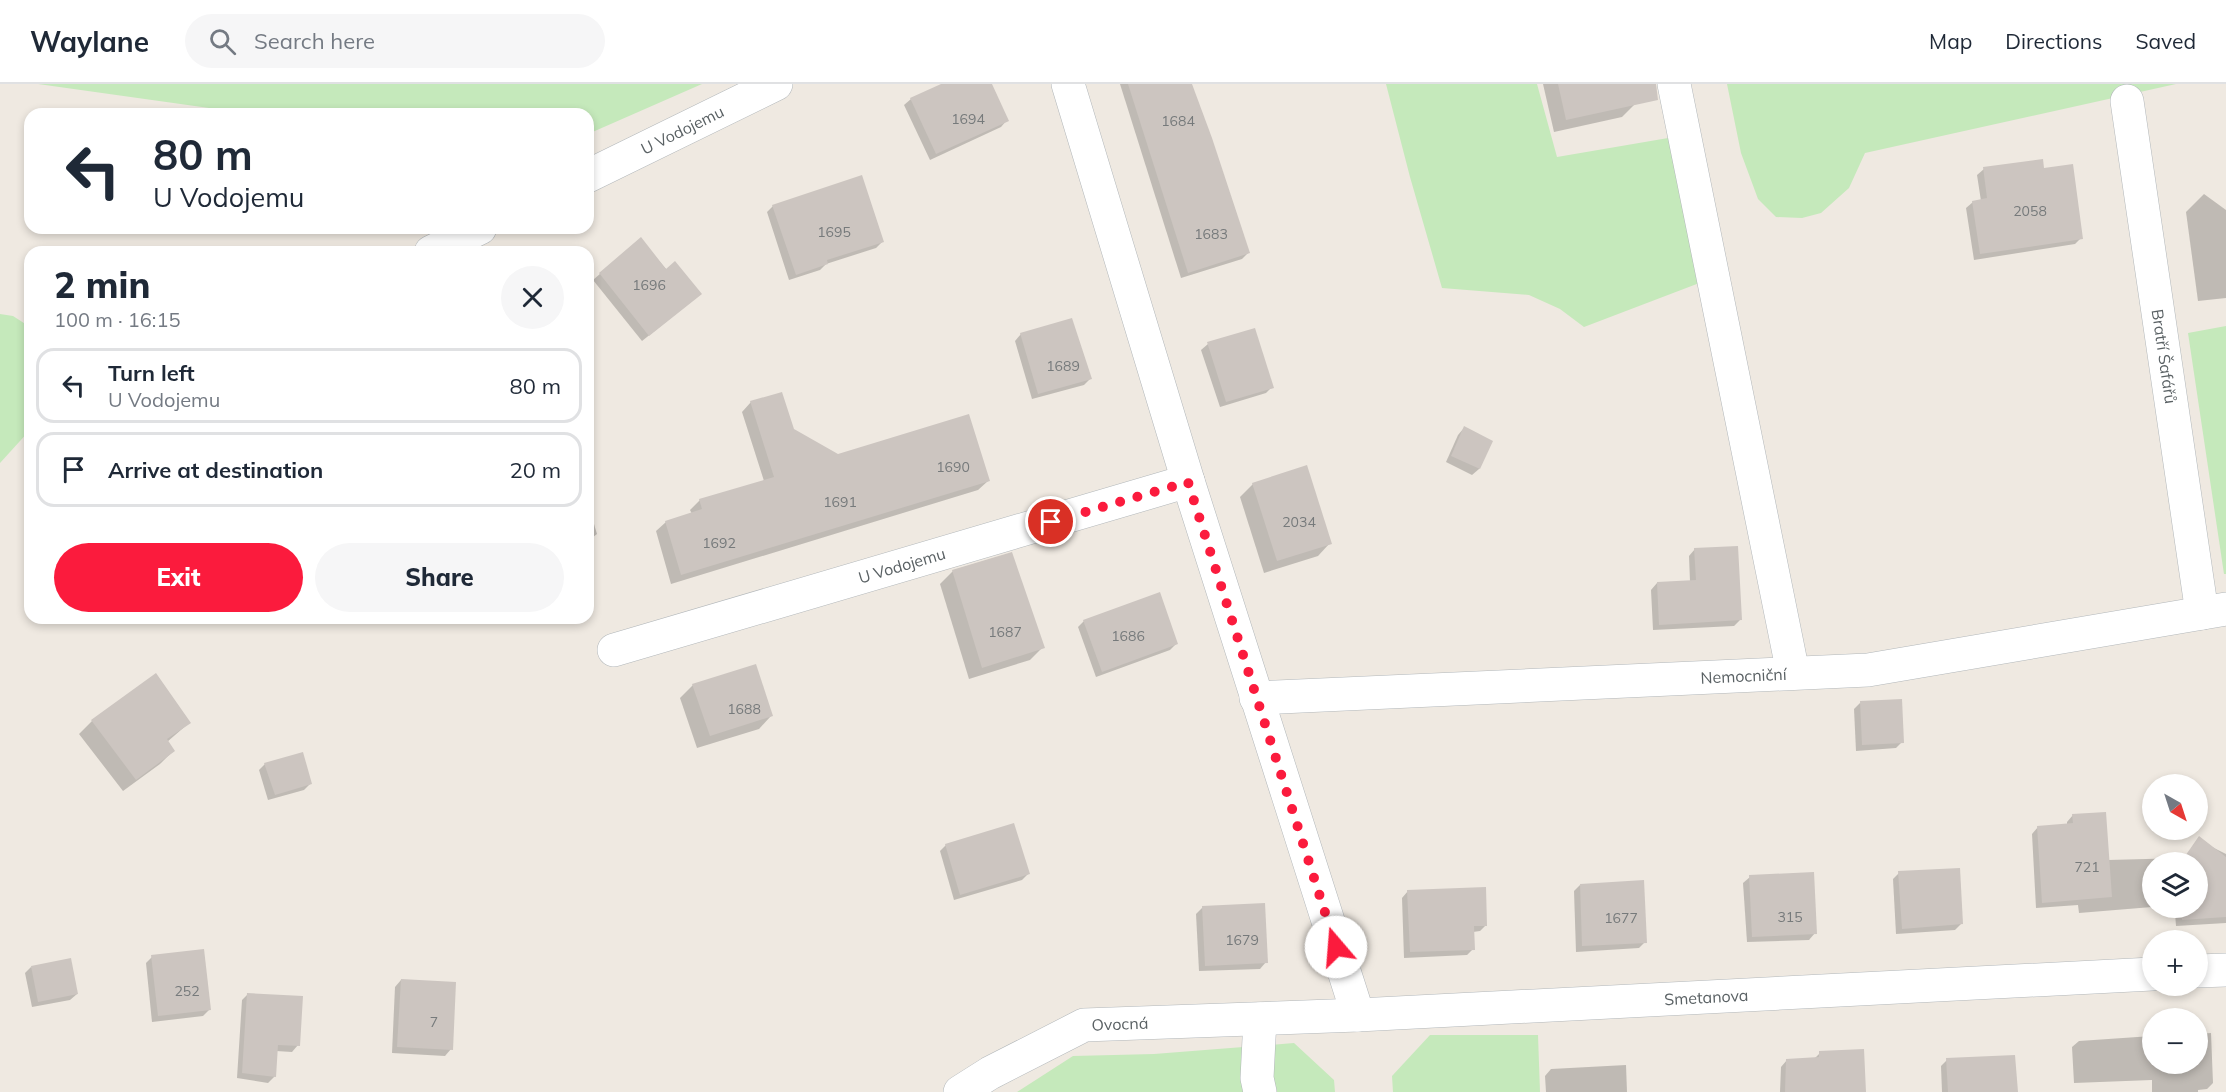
<!DOCTYPE html>
<html lang="en">
<head>
<meta charset="utf-8">
<style>
  :root { --surface:#fff; --page:#f6f6f7; --text:#1f2937; --muted:#747a83; --line:#e0e1e3; --accent:#fb1b3d }
  body { margin:0; font-family:Mulish,sans-serif; background:var(--page); color:var(--text); height:100vh; display:flex; flex-direction:column; font-size:22px; white-space:nowrap }
  * { box-sizing:border-box; margin:0 }
  p { font-size:20px; color:var(--muted) }
  .icon { flex:none; width:33px; height:33px; fill:none; stroke:currentColor; stroke-width:2; stroke-linecap:round; stroke-linejoin:round }
  .map { position:relative; flex:1; overflow:hidden }
  .details { position:absolute; left:24px; top:162px; width:570px; height:378px; display:flex; flex-direction:column; background:var(--surface); border-radius:18px; box-shadow:0 3px 9px #0003 }
  .details>* { flex:none }
  .hud { position:absolute; left:24px; top:24px; width:570px; height:126px; border-radius:18px; box-shadow:0 3px 9px #0003; background:#fff; color:var(--text); overflow:hidden }
  .needle { width:39px; rotate:141deg }
  .controls { position:absolute; left:2142px; top:690px; display:grid; gap:12px }
  .controls a { display:grid; place-items:center; width:66px; height:66px; border-radius:50%; background:var(--surface); box-shadow:0 3px 9px #0003; font-size:30px }
  .pin { position:absolute; display:grid; place-items:center; width:51px; height:51px; color:#fff; margin:-26px; border:3px solid #fff; border-radius:50%; box-shadow:0 2px 6px #0007 }
  .me { position:absolute; width:66px; margin:-33px; rotate:342deg; stroke-linejoin:round; filter:drop-shadow(0 0 4px #0008) }
  .turn { display:flex; align-items:center; gap:21px; height:126px; padding:0 30px; font-size:27px }
  .turn .icon { width:78px; height:78px; stroke-width:2.5 }
  .turn b { display:block; font-size:42px; line-height:51px }
  .round { display:grid; place-items:center; flex:none; width:63px; height:63px; border-radius:32px; background:var(--page) }
  .overview { display:flex; align-items:center; justify-content:space-between; height:102px; padding:0 30px }
  h1 { font-size:36px; font-weight:800; line-height:45px }
  .primary-button { display:flex; gap:12px; margin-top:auto; padding:12px 30px }
  .primary-button a { flex:1; height:69px; border-radius:36px; background:var(--accent); color:#fff; font-size:24px; font-weight:800; line-height:69px; text-align:center }
  .primary-button a+a { background:var(--page); color:var(--text) }
  ul { padding:0; list-style:none }
  li { display:flex; align-items:center; gap:18px; height:75px; margin:0 12px 9px; padding:0 18px; border:3px solid var(--line); border-radius:18px }
  li div { flex:1 }
  li b { display:block; font-size:22px }
  li em { font-style:normal }
  header { display:flex; align-items:center; gap:36px; box-sizing:border-box; height:84px; padding:0 30px; background:var(--surface); border-bottom:2px solid var(--line) }
  header strong { font-size:28px }
  nav { display:flex; gap:33px; margin-inline-start:auto; font-size:21px }
  .search { width:420px; height:54px; background:var(--page); display:flex; align-items:center; gap:15px; box-sizing:border-box; padding:0 21px; border-radius:33px; color:var(--muted); font-size:22px }
  .map>svg:first-child { display:block }
  .green { fill:#c5e9bb }
  .shadow { fill:#0003 }
  .building { fill:#ccc5c0 }
  .lines { fill:none; stroke-linecap:round; stroke-linejoin:round }
  .street-casing { stroke:#b2b7ba; stroke-width:34 }
  .street { stroke:#fff; stroke-width:33 }
  .route { stroke:#fb1b3d; stroke-width:10; stroke-dasharray:0 18 }
  .labels { text-anchor:middle; stroke-width:4.5; stroke-linejoin:round; paint-order:stroke }
  .number-label { font-size:14px; fill:#767a7b }
  .street-label { font-size:16px; fill:#5a6164; stroke:#fff }
</style>
</head>
<body>
<header>
<strong>Waylane</strong>
<div class="search"><svg class="icon" aria-label="search" viewBox="0 0 24 24"><circle cx="10" cy="10" r="6"/><path d="M15 15l6 6"/></svg>Search here</div>
<nav><a>Map</a><a>Directions</a><a>Saved</a></nav>
</header>
<div class="map">
<svg width="2226" height="1008" viewBox="0 0 2226 1008">
  <rect width="100%" height="100%" fill="#efe9e1"/>
  <g class="green">
    <polygon points="38,0 702,0 588,50 588,30 222,30 209,24"/>
    <polygon points="1386,0 1537,0 1557,73 1674,53 1702,198 1584,243 1560,225 1529,211 1442,204 1410,93"/>
    <polygon points="1727,0 2176,0 1865,69 1849,104 1821,129 1802,134 1776,133 1758,115 1741,69"/>
    <polygon points="0,230 13,232 30,243 30,346 0,379"/>
    <polygon points="2226,242 2226,490 2224,490 2188,249"/>
    <polygon points="1430,951 1538,951 1540,1008 1393,1008 1392,992"/>
    <polygon points="1294,959 1334,996 1335,1008 1017,1008 1073,972 1154,970"/>
  </g>
  <g class="shadow">
    <polygon points="944,0 991,0 1007,36 1001,43 930,76 904,21 911,15"/>
    <polygon points="1120,0 1191,0 1248,169 1242,175 1181,194"/>
    <polygon points="1543,0 1630,0 1635,20 1622,33 1554,48"/>
    <polygon points="1984,85 2043,86 2081,154 2075,160 1974,176 1966,124 1973,118 1981,117 1977,91"/>
    <polygon points="2204,110 2226,126 2226,214 2198,217 2186,128"/>
    <polygon points="773,122 883,157 876,164 826,180 820,186 789,196 767,128"/>
    <polygon points="640,155 693,216 642,257 593,196"/>
    <polygon points="1021,250 1090,295 1084,301 1032,315 1015,257"/>
    <polygon points="1208,260 1272,303 1266,309 1220,323 1201,266"/>
    <polygon points="751,318 793,347 838,371 988,397 978,406 671,500 656,447 666,438 692,430 690,426 700,416 764,397 742,328"/>
    <polygon points="1464,344 1491,357 1479,385 1472,391 1446,378 1458,351"/>
    <polygon points="1253,400 1330,459 1318,472 1264,489 1240,413"/>
    <polygon points="588,420 597,450 588,457"/>
    <polygon points="1695,465 1740,536 1734,542 1653,546 1651,506 1657,499 1690,498 1689,472"/>
    <polygon points="953,487 1043,563 1030,576 969,595 940,500"/>
    <polygon points="1084,537 1177,559 1170,566 1096,593 1078,543"/>
    <polygon points="155,591 189,639 167,658 173,667 160,680 123,707 79,650 92,637"/>
    <polygon points="693,601 771,632 759,645 697,664 680,614"/>
    <polygon points="1860,619 1902,658 1896,664 1856,667 1854,625"/>
    <polygon points="265,680 310,700 304,706 268,716 259,686"/>
    <polygon points="2073,731 2108,776 2184,774 2198,756 2226,770 2226,839 2176,842 2175,829 2167,829 2167,824 2198,824 2198,778 2152,778 2152,823 2079,829 2078,821 2036,824 2032,750 2038,743 2067,741 2067,738"/>
    <polygon points="946,761 1028,790 1022,796 954,816 940,767"/>
    <polygon points="1899,789 1961,840 1955,846 1896,850 1893,795"/>
    <polygon points="1750,793 1815,849 1809,856 1747,858 1743,799"/>
    <polygon points="1580,801 1645,858 1639,864 1576,868 1574,807"/>
    <polygon points="1408,807 1486,841 1480,847 1473,848 1473,865 1467,871 1404,874 1402,814"/>
    <polygon points="1203,823 1266,878 1260,885 1199,887 1196,830"/>
    <polygon points="152,873 209,926 203,932 152,938 146,879"/>
    <polygon points="31,883 77,910 70,916 32,923 25,889"/>
    <polygon points="401,896 451,965 445,972 392,969 395,903"/>
    <polygon points="248,910 298,961 292,968 276,967 275,992 268,999 237,994 242,916"/>
    <polygon points="2211,949 2213,999 2207,1005 2198,1006 2198,1008 2152,1008 2152,996 2074,999 2072,963 2079,957 2152,952 2152,980 2198,980 2198,950"/>
    <polygon points="1820,969 1865,1008 1780,1008 1781,983 1787,976 1814,975"/>
    <polygon points="1947,976 2016,1008 1942,1008 1941,982"/>
    <polygon points="1626,981 1627,1008 1546,1008 1545,992 1551,985"/>
  </g>
  <g class="building">
    <polygon points="941,0 992,0 1009,37 936,70 910,14"/>
    <polygon points="1128,0 1192,0 1212,54 1250,169 1188,189"/>
    <polygon points="1558,0 1656,0 1658,16 1566,36"/>
    <polygon points="2043,75 2044,84 2073,80 2083,155 1980,170 1972,117 1987,114 1983,83"/>
    <polygon points="862,91 884,158 827,176 828,180 796,191 772,121"/>
    <polygon points="641,153 666,185 675,177 702,210 649,252 599,189"/>
    <polygon points="1072,234 1092,295 1038,310 1020,249"/>
    <polygon points="1255,244 1274,304 1226,318 1207,258"/>
    <polygon points="782,308 794,345 838,370 969,330 990,397 681,491 665,437 702,425 699,415 774,393 750,317"/>
    <polygon points="1464,342 1493,357 1480,385 1451,372"/>
    <polygon points="1307,381 1332,460 1277,477 1252,399"/>
    <polygon points="1738,462 1742,536 1659,541 1657,498 1696,496 1694,464"/>
    <polygon points="1012,468 1045,564 982,584 952,486"/>
    <polygon points="1160,508 1178,560 1102,588 1083,536"/>
    <polygon points="756,580 773,632 710,652 692,600"/>
    <polygon points="156,589 191,639 167,655 175,667 136,696 91,636"/>
    <polygon points="1902,615 1904,659 1862,661 1860,617"/>
    <polygon points="303,668 312,700 275,711 264,679"/>
    <polygon points="2106,728 2112,813 2042,819 2037,742 2073,739 2072,730"/>
    <polygon points="1014,739 1030,790 960,811 945,760"/>
    <polygon points="2199,752 2226,773 2226,833 2182,836 2181,824 2198,824 2198,778 2181,778"/>
    <polygon points="1960,784 1963,840 1902,845 1898,787"/>
    <polygon points="1814,788 1817,850 1752,853 1749,791"/>
    <polygon points="1644,796 1647,859 1582,862 1580,800"/>
    <polygon points="1486,803 1487,842 1474,842 1475,866 1410,868 1407,806"/>
    <polygon points="1265,819 1268,879 1205,882 1202,822"/>
    <polygon points="204,865 211,926 158,932 151,871"/>
    <polygon points="71,874 78,910 38,918 31,882"/>
    <polygon points="401,895 456,898 453,966 397,963"/>
    <polygon points="247,909 303,912 300,962 278,961 276,993 242,989"/>
    <polygon points="1864,965 1866,1008 1785,1008 1786,975 1819,973 1819,967"/>
    <polygon points="2015,971 2018,1008 1948,1008 1946,974"/>
  </g>
  <g class="lines">
    <g class="street-casing">
      <g id="street">
        <polyline points="1068,0 1188,397 1358,931"/>
        <polyline points="1674,0 1793,589"/>
        <path id="s1" d="M 2127,17 L 2202,529"/>
        <path id="s2" d="M 588,92 L 776,0"/>
        <polyline points="431,168 480,144"/>
        <path id="s3" d="M 614,566 L 1188,397"/>
        <path id="s4" d="M 1256,614 L 1868,586 L 2226,525"/>
        <polyline points="2198,887 2226,886"/>
        <path id="s5" d="M 960,1008 L 990,989 L 1084,941 L 1358,931 L 2152,890"/>
        <polyline points="1260,1008 1257,994 1260,935"/>
      </g>
    </g>
    <use href="#street" class="street"/>
  </g>
  <g class="lines">
    <polyline class="route" points="1051,438 1188,398 1336,863"/>
  </g>
  <g class="labels">
    <g class="number-label">
      <text x="968" y="40">1694</text>
      <text x="1178" y="42">1684</text>
      <text x="2030" y="132">2058</text>
      <text x="834" y="153">1695</text>
      <text x="1211" y="155">1683</text>
      <text x="649" y="206">1696</text>
      <text x="1063" y="287">1689</text>
      <text x="953" y="388">1690</text>
      <text x="840" y="423">1691</text>
      <text x="1299" y="443">2034</text>
      <text x="719" y="464">1692</text>
      <text x="1005" y="553">1687</text>
      <text x="1128" y="557">1686</text>
      <text x="744" y="630">1688</text>
      <text x="2087" y="788">721</text>
      <text x="1790" y="838">315</text>
      <text x="1621" y="839">1677</text>
      <text x="1242" y="861">1679</text>
      <text x="187" y="912">252</text>
      <text x="434" y="943">7</text>
    </g>
    <g class="street-label">
      <text dy="6" stroke="none"><textPath href="#s2" startOffset="105">U Vodojemu</textPath></text>
      <text dy="6" stroke="none"><textPath href="#s1" startOffset="258">Bratří Šafářů</textPath></text>
      <text dy="6" stroke="none"><textPath href="#s3" startOffset="300">U Vodojemu</textPath></text>
      <text dy="6" stroke="none"><textPath href="#s4" startOffset="488">Nemocniční</textPath></text>
      <text dy="6" stroke="none"><textPath href="#s5" startOffset="764">Smetanova</textPath></text>
      <text dy="6" stroke="none"><textPath href="#s5" startOffset="177">Ovocná</textPath></text>
    </g>
  </g>
</svg>
<div class="controls">
<a><svg class="needle" viewBox="-14 -14 28 28"><path d="M0-13l5 13h-10z" fill="#e53935"/><path d="M0 13l5-13h-10z" fill="#747a83"/></svg></a>
<a><svg class="icon" aria-label="layers" viewBox="0 0 24 24"><path d="M12 4l9 5-9 5-9-5zM3 14l9 5 9-5"/></svg></a>
<a>+</a>
<a>−</a>
</div>
<div class="pin" style="left:1051px;top:438px;background:#d93025"><svg class="icon" aria-label="arrive" viewBox="0 0 24 24"><path d="M6 21V4h12l-3 4 3 4H6"/></svg></div>
<svg class="me" style="left:1336px;top:863px" viewBox="-20 -20 40 40"><circle r="19" fill="#fff"/><path d="M0-13L10 11 0 6-10 11z" fill="#fb1b3d"/></svg>
<div class="hud">
<div class="turn"><svg class="icon" aria-label="left" viewBox="0 0 24 24"><path d="M17 20v-9H6M10 6l-5 5 5 5"/></svg><div><b>80 m</b>U Vodojemu</div></div>
</div>
<section class="details">
<div class="overview"><div><h1>2 min</h1><p>100 m · 16:15</p></div><a class="round"><svg class="icon" aria-label="close" viewBox="0 0 24 24"><path d="M6 6l12 12M18 6L6 18"/></svg></a></div>
<ul>
<li><svg class="icon" aria-label="left" viewBox="0 0 24 24"><path d="M17 20v-9H6M10 6l-5 5 5 5"/></svg><div><b>Turn left</b><p>U Vodojemu</p></div><em>80 m</em></li>
<li><svg class="icon" aria-label="arrive" viewBox="0 0 24 24"><path d="M6 21V4h12l-3 4 3 4H6"/></svg><div><b>Arrive at destination</b></div><em>20 m</em></li>
</ul>
<div class="primary-button"><a>Exit</a><a>Share</a></div>
</section>
</div>
</body>
</html>
